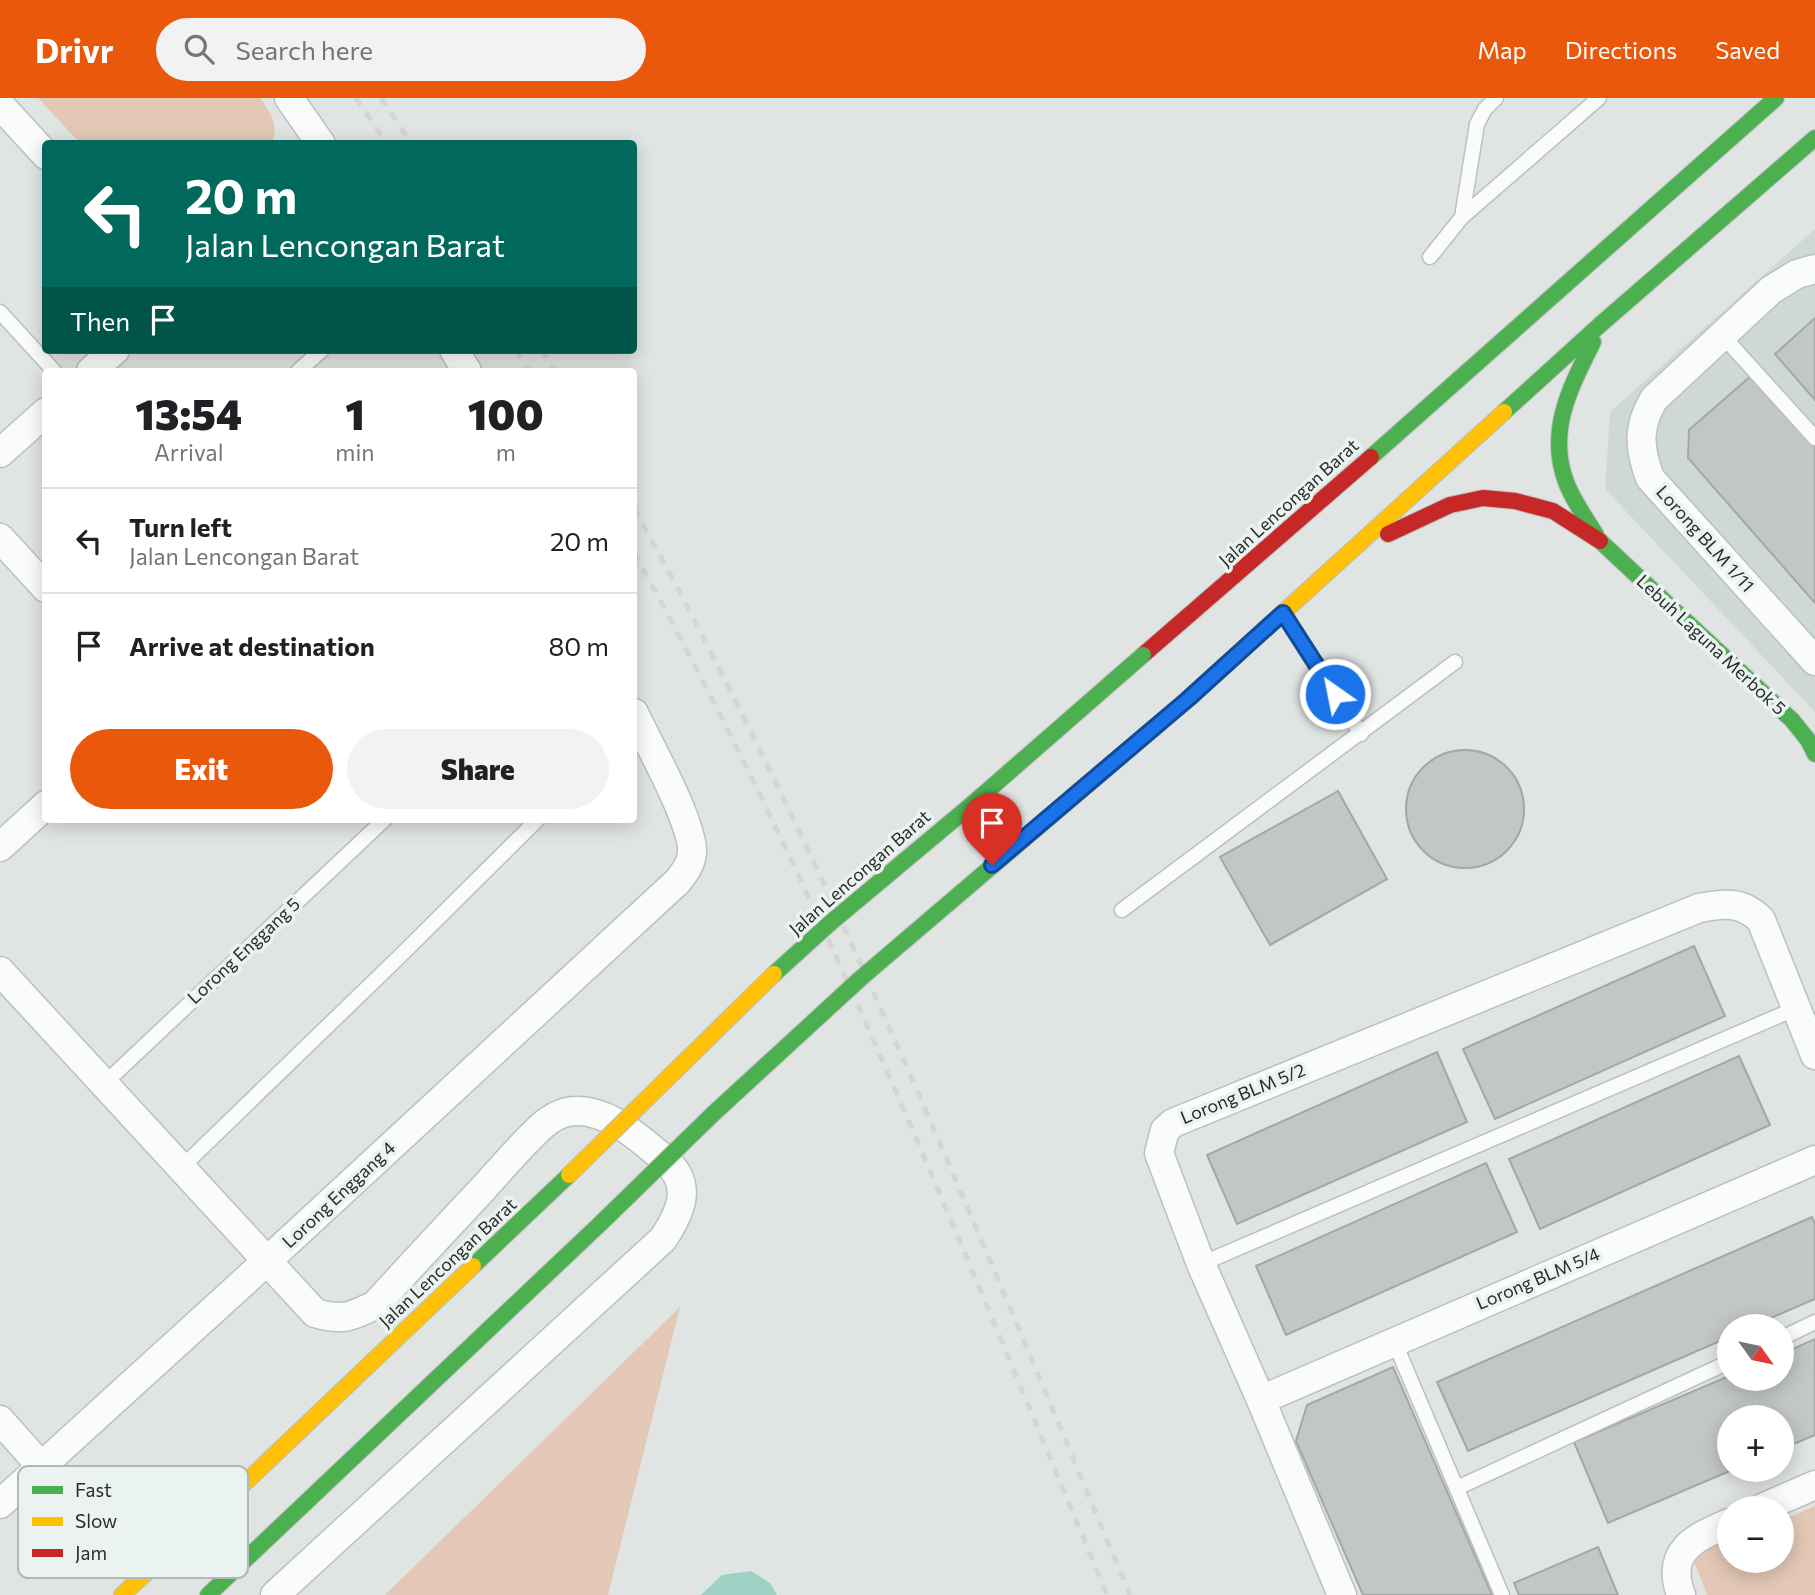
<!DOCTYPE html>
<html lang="en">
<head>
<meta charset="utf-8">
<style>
  :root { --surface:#fff; --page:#f2f2f2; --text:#202124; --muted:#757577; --line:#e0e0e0; --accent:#ea580c }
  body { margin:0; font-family:Commissioner,sans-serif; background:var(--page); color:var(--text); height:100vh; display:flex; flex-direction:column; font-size:26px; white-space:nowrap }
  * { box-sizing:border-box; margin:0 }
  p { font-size:23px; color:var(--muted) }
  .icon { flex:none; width:38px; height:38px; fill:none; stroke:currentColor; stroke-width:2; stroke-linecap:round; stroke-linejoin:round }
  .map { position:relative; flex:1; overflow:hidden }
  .side { position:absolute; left:42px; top:270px; width:595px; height:455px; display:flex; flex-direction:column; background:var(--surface); border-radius:7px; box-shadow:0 4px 18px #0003 }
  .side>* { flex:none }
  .top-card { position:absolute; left:42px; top:42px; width:595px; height:214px; border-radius:7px; box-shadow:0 4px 18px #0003; background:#00695c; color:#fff; overflow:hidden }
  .needle { width:46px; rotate:123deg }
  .fabs { position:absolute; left:1717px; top:1216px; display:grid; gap:14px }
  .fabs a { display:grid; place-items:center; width:77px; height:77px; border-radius:50%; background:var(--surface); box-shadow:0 4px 18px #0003; font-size:35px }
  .pin { position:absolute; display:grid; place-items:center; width:60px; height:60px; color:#fff; margin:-72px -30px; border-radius:50% 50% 50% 0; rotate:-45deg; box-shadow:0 0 7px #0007 }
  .pin .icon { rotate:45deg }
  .me { position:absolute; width:77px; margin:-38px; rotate:327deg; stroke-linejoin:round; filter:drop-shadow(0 0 5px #0008) }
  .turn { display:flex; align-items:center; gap:24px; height:147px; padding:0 28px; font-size:32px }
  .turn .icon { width:91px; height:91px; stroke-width:2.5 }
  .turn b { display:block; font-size:49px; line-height:60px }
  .then { display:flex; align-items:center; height:66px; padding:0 28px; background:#0003; gap:14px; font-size:26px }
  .eta { display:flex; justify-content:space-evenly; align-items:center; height:119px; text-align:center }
  .eta b { font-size:42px; font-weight:800; line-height:49px }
  .cta { display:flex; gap:14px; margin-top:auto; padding:14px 28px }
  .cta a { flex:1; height:80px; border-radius:42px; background:var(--accent); color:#fff; font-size:28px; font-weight:800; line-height:80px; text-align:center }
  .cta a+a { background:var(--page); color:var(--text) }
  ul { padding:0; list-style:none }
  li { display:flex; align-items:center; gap:21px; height:105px; padding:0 28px; border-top:2px solid var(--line) }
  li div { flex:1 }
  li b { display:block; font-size:26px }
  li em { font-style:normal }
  header { display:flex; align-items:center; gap:42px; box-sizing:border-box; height:98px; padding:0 35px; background:var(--accent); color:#fff }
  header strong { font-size:33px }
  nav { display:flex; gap:38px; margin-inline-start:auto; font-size:24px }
  .search { width:490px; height:63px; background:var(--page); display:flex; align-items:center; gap:18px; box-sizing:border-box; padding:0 24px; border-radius:38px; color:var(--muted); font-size:26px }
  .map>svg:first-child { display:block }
  .built { fill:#ced9d5 }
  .green { fill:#e3c8b5 }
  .water { fill:#9ed1c4 }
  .building { fill:#c2c6c4; stroke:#a4a7a6; stroke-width:2 }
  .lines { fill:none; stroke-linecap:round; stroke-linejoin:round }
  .lane-casing { stroke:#bcc0be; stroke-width:17 }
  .street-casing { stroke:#bcc0be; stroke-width:31 }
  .fast-casing { stroke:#bcc0be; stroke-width:18 }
  .slow-casing { stroke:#bcc0be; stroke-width:18 }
  .jam-casing { stroke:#bcc0be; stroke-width:18 }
  .lane { stroke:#fafbfb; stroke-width:14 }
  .street { stroke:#fafbfb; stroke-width:28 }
  .fast { stroke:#4caf50; stroke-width:16 }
  .slow { stroke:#ffc107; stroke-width:16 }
  .jam { stroke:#c62828; stroke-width:16 }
  .rail { stroke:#d4d5d4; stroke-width:5; stroke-dasharray:9 9; stroke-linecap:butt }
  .fast-bridge-casing { stroke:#bdc0bf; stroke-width:18; stroke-linecap:butt }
  .slow-bridge-casing { stroke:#bdc0bf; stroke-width:18; stroke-linecap:butt }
  .fast-bridge { stroke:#4caf50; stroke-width:16 }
  .slow-bridge { stroke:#ffc107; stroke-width:16 }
  .route-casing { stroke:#114b97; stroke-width:18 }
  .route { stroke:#1a73e8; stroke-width:12 }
  .labels { text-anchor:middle; stroke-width:7; stroke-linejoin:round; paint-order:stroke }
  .street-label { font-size:18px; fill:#2a2d2c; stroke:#ebf3f1 }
  .key { fill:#ebf3f1; stroke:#b1b8b6; stroke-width:2 }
  .key-label { font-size:19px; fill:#2a2d2c }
</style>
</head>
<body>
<header>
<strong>Drivr</strong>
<div class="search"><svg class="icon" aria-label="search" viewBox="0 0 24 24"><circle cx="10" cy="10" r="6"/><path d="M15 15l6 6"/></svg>Search here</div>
<nav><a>Map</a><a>Directions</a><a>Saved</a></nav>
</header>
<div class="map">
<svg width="1815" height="1497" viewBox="0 0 1815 1497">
  <rect width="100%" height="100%" fill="#e0e4e2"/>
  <polygon class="built" points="1815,131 1815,614 1605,391 1610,314"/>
  <g class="green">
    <path d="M 38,0 L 260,0 C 271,16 279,25 272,46 L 80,45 Z"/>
    <polygon points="680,1209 608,1497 385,1497"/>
    <polygon points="1815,1408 1815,1497 1707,1497 1692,1458 1729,1443 1729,1463 1782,1463 1782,1422"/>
  </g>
  <polygon class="water" points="751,1473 770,1485 777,1497 701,1497 722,1477"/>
  <g class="building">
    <polygon points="1815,220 1815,302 1775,256"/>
    <polygon points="1752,277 1815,349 1815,505 1688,360 1689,332"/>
    <circle cx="1465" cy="711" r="59"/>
    <polygon points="1338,693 1387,781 1270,847 1220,759"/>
    <polygon points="1694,848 1725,918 1495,1021 1463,951"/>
    <polygon points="1437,954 1467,1024 1237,1126 1207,1057"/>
    <polygon points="1739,958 1770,1027 1540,1131 1509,1061"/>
    <polygon points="1486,1065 1517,1134 1286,1237 1256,1168"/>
    <polygon points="1812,1119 1815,1126 1815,1201 1752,1228 1729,1228 1729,1239 1468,1353 1437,1284"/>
    <polygon points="1815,1241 1815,1337 1782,1351 1782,1320 1729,1320 1729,1372 1732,1372 1608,1425 1574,1344 1729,1278 1729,1281 1782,1281 1782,1256"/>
    <polygon points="1393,1269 1492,1497 1363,1497 1296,1343 1307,1307"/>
    <polygon points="1598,1449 1618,1497 1519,1497 1514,1485"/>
  </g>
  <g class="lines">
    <g class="lane-casing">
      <g id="lane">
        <polyline points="1462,119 1599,0"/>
        <polyline points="1430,159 1462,119 1477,26 1485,11 1496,0"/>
        <polyline points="0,214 54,273"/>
        <polyline points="1722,237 1815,340"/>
        <polyline points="298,273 322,252"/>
        <polyline points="1284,516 1361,636"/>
        <polyline points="1122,812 1455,564"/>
        <polyline points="104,986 385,721"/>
        <polyline points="181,1070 398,860 538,721"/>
        <polyline points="1201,1166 1797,910"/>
        <polyline points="1782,1240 1815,1224"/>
        <polyline points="1394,1243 1502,1497"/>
        <polyline points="1457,1390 1729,1264"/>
      </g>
    </g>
    <g class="street-casing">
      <g id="street">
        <polyline points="289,0 321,46"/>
        <polyline points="0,7 46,57"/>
        <path d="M 1815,171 L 1797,176 L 1771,192 L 1654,301 C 1637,329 1639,350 1650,380 L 1815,563"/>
        <polyline points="454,252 467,273"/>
        <polyline points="91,273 115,252"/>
        <polyline points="0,355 46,314"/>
        <polyline points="0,440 46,490"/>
        <polyline points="0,749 46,707"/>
        <path d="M 0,873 L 315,1215 C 343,1223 350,1219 375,1207 C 410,1169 445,1131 481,1093 C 501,1071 521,1047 543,1027 C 549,1022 559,1016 567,1014 C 604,1007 638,1039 664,1061 C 694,1086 681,1114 663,1141 L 275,1497"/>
        <polyline points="1261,1302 1815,1062"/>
        <polyline points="0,1322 41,1368"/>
        <path d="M 0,1406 L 267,1163 L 678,783 C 685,774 691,766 692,755 C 694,726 648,645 634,615"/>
        <polyline points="1762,1410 1815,1387"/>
        <path d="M 1342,1497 L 1261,1302 L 1201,1166 L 1159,1055 L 1165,1032 L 1173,1025 L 1699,810 C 1724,805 1742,803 1761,822 L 1815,957"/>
        <path d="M 1681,1497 C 1665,1452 1695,1440 1729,1425"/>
      </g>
    </g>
    <g class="fast-casing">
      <g id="fast">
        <path d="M 1593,244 C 1570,290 1547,333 1566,384 C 1573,403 1586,420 1596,437"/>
        <polyline points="1504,314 1601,226 1815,40"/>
        <polyline points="1371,359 1776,0"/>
        <polyline points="1600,443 1792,622 1808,642 1815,656"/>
        <polyline points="473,1168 569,1077"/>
        <polyline points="208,1497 601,1125"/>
      </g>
    </g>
    <g class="slow-casing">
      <g id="slow">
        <polyline points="1188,601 1504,314"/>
        <polyline points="122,1497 249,1381 473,1168"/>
      </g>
    </g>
    <g class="jam-casing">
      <g id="jam">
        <polyline points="1388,436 1450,407 1483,400 1515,403 1553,413 1600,443"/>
        <polyline points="1143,557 1371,359"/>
      </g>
    </g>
    <use href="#lane" class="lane"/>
    <use href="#street" class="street"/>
    <use href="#fast" class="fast"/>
    <use href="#slow" class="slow"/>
    <use href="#jam" class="jam"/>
    <g class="rail">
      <polyline points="356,0 387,46"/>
      <polyline points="381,0 412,46"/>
      <polyline points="516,252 529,273"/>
      <polyline points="542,252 555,273"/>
      <path d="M 634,410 C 827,759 976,1129 1130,1497"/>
      <path d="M 634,455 C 820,788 960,1145 1107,1497"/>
    </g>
    <g class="fast-bridge-casing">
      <g id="fast-bridge">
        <polyline points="774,876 829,826 970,708 1143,557"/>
        <polyline points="601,1125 714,1015 861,880 1188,601"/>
      </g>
    </g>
    <g class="slow-bridge-casing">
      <polyline id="slow-bridge" points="569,1077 774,876"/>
    </g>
    <use href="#fast-bridge" class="fast-bridge"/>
    <use href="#slow-bridge" class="slow-bridge"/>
  </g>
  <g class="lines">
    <g class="route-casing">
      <polyline id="route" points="992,767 1188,601 1283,515 1335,596"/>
    </g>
    <use href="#route" class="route"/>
  </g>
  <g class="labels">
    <g class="street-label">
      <text transform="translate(1289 405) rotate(-42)" y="6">Jalan Lencongan Barat</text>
      <text transform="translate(1705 441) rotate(48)" y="6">Lorong BLM 1/11</text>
      <text transform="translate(1711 547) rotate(43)" y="6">Lebuh Laguna Merbok 5</text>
      <text transform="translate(860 775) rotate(-41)" y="6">Jalan Lencongan Barat</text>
      <text transform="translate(244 853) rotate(-43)" y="6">Lorong Enggang 5</text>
      <text transform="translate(1243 996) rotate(-22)" y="6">Lorong BLM 5/2</text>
      <text transform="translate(339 1097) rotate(-43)" y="6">Lorong Enggang 4</text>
      <text transform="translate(448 1165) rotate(-43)" y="6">Jalan Lencongan Barat</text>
      <text transform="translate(1538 1181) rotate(-23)" y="6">Lorong BLM 5/4</text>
    </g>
  </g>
  <rect x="18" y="1368" width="230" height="112" rx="10" class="key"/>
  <rect x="32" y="1388" width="31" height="8" fill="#4caf50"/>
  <rect x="32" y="1419" width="31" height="9" fill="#ffc107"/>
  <rect x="32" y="1451" width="31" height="8" fill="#c62828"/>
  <g class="key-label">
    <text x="75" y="1399">Fast</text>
    <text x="75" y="1430">Slow</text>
    <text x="75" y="1462">Jam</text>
  </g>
</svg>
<div class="fabs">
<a><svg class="needle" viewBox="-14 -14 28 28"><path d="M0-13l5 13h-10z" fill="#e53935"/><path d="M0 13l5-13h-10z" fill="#757577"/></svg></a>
<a>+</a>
<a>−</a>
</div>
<div class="pin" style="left:992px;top:767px;background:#d93025"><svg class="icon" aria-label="arrive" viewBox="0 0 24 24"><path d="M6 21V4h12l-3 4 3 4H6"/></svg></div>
<svg class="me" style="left:1335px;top:596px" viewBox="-20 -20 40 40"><circle r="17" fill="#1a73e8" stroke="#fff" stroke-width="3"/><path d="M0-11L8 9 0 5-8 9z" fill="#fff"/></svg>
<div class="top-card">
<div class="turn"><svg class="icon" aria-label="left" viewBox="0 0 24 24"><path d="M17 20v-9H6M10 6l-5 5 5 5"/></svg><div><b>20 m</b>Jalan Lencongan Barat</div></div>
<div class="then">Then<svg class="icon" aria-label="arrive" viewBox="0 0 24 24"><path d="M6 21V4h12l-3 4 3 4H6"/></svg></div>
</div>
<section class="side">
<div class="eta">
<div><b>13:54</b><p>Arrival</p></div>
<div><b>1</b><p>min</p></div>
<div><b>100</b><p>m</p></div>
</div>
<ul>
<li><svg class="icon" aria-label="left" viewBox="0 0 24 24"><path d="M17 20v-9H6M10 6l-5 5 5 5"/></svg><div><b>Turn left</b><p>Jalan Lencongan Barat</p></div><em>20 m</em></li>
<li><svg class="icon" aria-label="arrive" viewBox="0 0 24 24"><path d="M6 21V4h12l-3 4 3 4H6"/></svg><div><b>Arrive at destination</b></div><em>80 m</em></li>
</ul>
<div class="cta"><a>Exit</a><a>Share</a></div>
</section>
</div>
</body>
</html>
